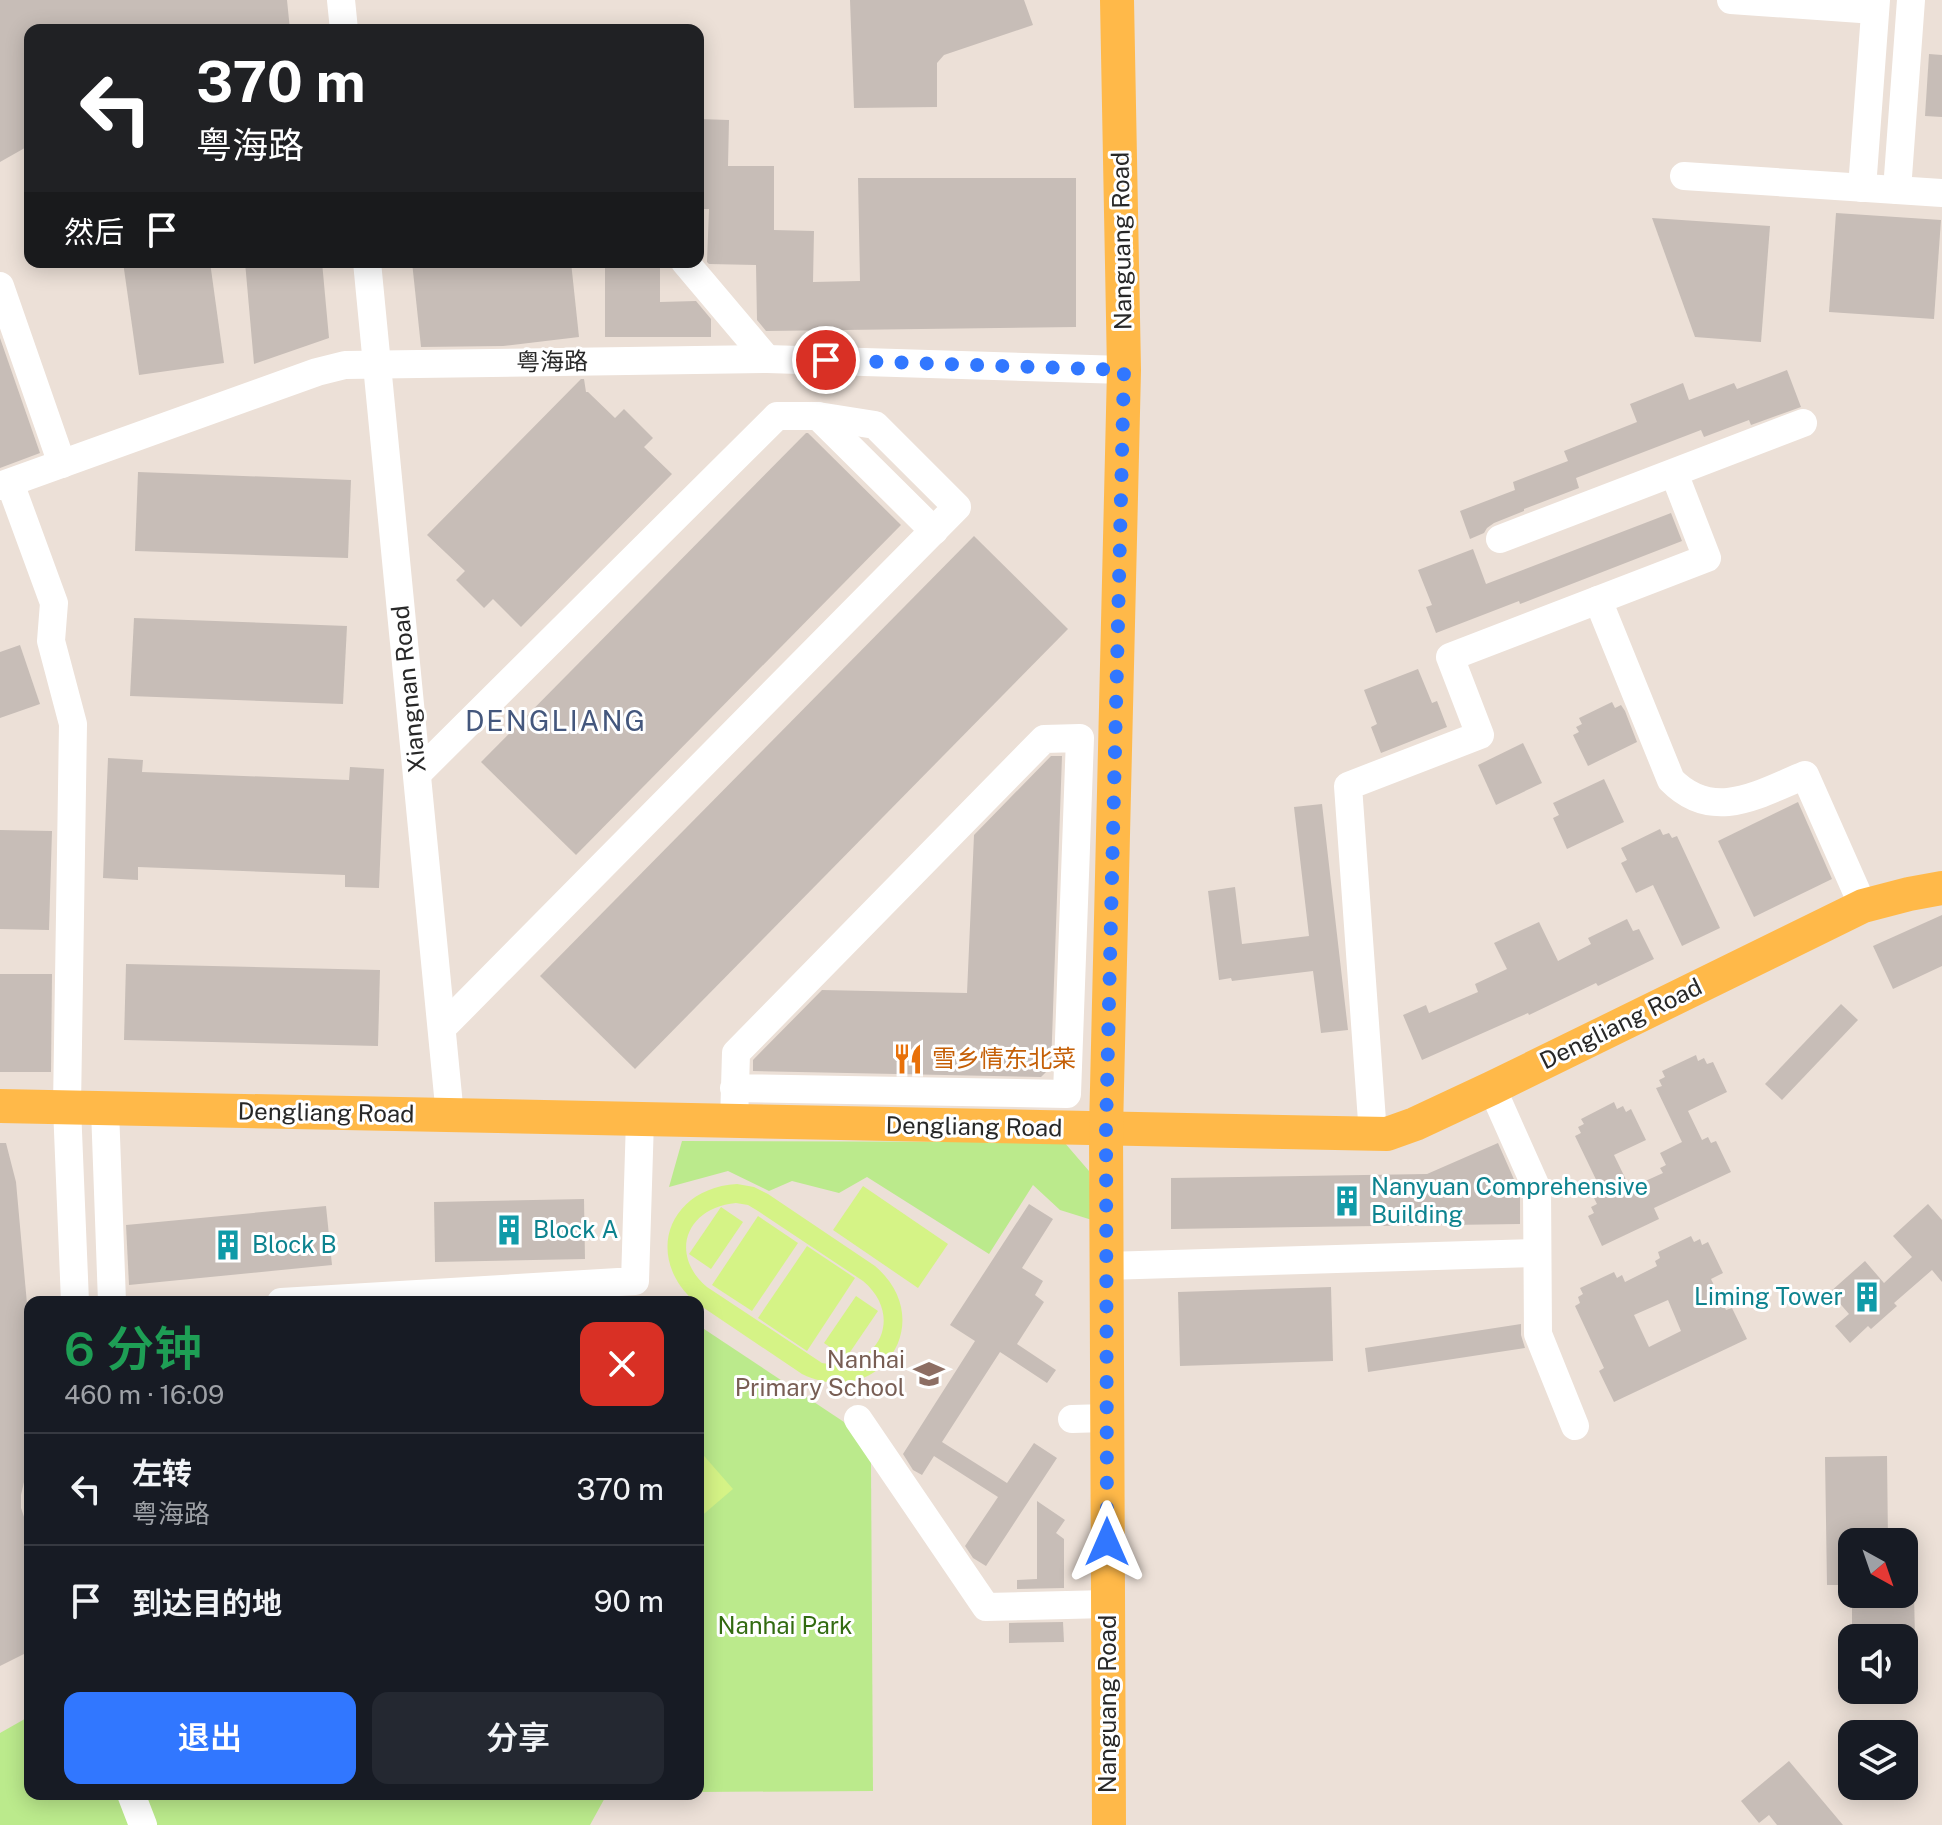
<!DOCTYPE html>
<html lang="zh">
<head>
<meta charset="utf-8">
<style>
  :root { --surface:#171b24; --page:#242831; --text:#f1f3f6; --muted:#9ea1a6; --line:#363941; --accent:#3177ff }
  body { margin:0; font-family:"Public Sans","Noto Sans SC",sans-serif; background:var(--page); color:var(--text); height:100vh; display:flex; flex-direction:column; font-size:30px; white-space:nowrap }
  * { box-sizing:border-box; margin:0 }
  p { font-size:26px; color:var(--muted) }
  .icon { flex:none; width:44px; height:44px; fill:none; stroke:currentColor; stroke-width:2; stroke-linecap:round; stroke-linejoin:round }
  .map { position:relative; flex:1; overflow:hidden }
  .side { position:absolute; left:24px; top:1296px; width:680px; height:504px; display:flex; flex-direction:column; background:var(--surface); border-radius:16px; box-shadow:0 4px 20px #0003 }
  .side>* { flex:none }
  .guide { position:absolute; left:24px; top:24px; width:680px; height:244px; border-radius:16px; box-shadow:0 4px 20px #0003; background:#202124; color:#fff; overflow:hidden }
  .needle { width:52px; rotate:140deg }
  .controls { position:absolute; left:1838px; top:1528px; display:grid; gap:16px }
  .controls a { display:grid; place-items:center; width:80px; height:80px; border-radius:16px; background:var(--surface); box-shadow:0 4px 20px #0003; font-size:40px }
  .pin { position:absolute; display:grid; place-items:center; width:68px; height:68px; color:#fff; margin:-34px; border:4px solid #fff; border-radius:50%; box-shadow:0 2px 8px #0007 }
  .me { position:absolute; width:88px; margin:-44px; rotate:0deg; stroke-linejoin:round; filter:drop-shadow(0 0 6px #0008) }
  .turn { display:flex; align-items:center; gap:28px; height:168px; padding:0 40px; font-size:36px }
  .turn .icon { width:104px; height:104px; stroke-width:2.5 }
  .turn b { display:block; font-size:56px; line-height:68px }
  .then { display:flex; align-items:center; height:76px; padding:0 40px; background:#0003; gap:16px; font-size:30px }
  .round { display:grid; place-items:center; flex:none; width:84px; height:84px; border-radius:16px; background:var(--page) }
  .summary { display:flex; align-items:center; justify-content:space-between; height:136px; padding:0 40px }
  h1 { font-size:48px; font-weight:600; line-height:60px; color:#1e9e55 }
  .action { display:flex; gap:16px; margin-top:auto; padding:16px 40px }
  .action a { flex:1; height:92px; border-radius:16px; background:var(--accent); color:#fff; font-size:32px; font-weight:600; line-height:92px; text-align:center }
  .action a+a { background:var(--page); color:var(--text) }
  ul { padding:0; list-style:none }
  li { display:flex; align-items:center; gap:24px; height:112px; padding:0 40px; border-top:2px solid var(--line) }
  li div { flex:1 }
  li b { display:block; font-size:30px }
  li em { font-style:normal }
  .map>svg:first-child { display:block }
  .green { fill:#bbea8c }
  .pitch { fill:#d5f386; fill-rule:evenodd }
  .building { fill:#c7bdb7; fill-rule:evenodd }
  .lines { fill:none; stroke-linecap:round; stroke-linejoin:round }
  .minor { stroke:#fff; stroke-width:28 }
  .major { stroke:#ffb949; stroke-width:34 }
  .route { stroke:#3177ff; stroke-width:14; stroke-dasharray:0 25.2 }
  .labels { text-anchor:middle; stroke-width:6; stroke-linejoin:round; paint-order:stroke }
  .street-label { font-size:24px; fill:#282828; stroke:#fff }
  .food-label { font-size:24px; fill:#c56008; stroke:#fff; text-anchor:start }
  .culture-label { font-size:24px; fill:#0d838f; stroke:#fff; text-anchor:start }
  .education-label { font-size:24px; fill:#785e54; stroke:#fff; text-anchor:end }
  .park-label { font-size:24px; fill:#326b11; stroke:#fff }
  .quarter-label { font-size:28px; letter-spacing:2px; fill:#44577d; stroke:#fff }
</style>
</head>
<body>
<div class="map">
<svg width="1942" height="1825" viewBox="0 0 1942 1825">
  <rect width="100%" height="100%" fill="#ece0d7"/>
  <g class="green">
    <polygon points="682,1141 1064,1142 1089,1171 1092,1220 1060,1210 1033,1185 989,1254 867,1177 839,1193 792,1181 769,1191 728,1171 669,1187"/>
    <polygon points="698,1325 844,1422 871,1462 873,1791 698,1792"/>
    <polygon points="30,1716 30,1794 607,1794 590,1825 0,1825 0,1733"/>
  </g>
  <g class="pitch">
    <path d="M 737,1184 L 754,1187 L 768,1194 L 875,1266 C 940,1321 879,1412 802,1374 L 698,1304 L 698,1302 L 695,1302 C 643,1256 669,1188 737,1184 ZM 736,1203 L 748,1205 L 758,1211 L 863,1281 C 906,1317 877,1373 822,1363 L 707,1287 C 668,1254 687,1207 736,1203 Z"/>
    <polygon points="863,1186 948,1244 918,1288 833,1230"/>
    <polygon points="721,1207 743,1222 711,1269 689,1254"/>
    <polygon points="758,1216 798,1243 752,1311 712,1285"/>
    <polygon points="807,1246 855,1278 807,1351 758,1318"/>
    <polygon points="856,1296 878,1311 846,1358 824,1343"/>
    <polygon points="698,1449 733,1489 698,1519"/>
  </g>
  <g class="building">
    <polygon points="0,0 287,0 290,30 30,30 30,145 0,162"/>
    <polygon points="850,0 1024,0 1033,25 944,55 937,63 937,107 854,108"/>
    <polygon points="1929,54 1942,55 1942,117 1925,116"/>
    <polygon points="698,119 729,120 728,166 774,166 774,230 814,231 813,282 860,281 858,178 1076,178 1076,327 766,331 757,320 756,265 709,264 707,262 709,209 698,209"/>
    <polygon points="1836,213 1941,220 1934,319 1829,312"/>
    <polygon points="1652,218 1770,226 1761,342 1695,337"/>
    <polygon points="123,262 210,262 224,363 139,375"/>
    <polygon points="245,262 322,262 329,338 254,364"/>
    <polygon points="412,262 571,262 579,337 503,346 421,347"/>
    <polygon points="605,262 660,262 660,302 696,301 711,319 711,337 605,337"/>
    <polygon points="0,338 40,453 0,468"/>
    <polygon points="1787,370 1801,407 1751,425 1749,420 1704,437 1701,430 1576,478 1579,488 1524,509 1524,511 1494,523 1487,528 1484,533 1470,539 1460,511 1515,490 1513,482 1568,461 1564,451 1637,422 1630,404 1683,383 1689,400 1734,383 1737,389"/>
    <polygon points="581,379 584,379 586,392 588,392 615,418 624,409 653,438 644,447 672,474 521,627 493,599 484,608 456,580 465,571 427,535"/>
    <polygon points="806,433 808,433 901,525 576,855 481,762"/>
    <polygon points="138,472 351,480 348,558 135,551"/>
    <polygon points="1671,513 1682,541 1520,604 1519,601 1436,633 1426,607 1432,605 1418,570 1473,549 1486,584"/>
    <polygon points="974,536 1068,629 635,1069 540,976"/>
    <polygon points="134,618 347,626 343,704 130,696"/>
    <polygon points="20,645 40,704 0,718 0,652"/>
    <polygon points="1418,669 1432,703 1437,701 1447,727 1381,753 1371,727 1377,724 1364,690"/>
    <polygon points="1612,702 1615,708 1621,705 1625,711 1637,742 1588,766 1573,735 1579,732 1576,727 1582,724 1579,718"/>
    <polygon points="1523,743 1542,783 1496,805 1478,765"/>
    <polygon points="1051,756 1062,756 1051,1067 1041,1077 753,1071 753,1060 822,990 967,993 974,835"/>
    <polygon points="108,758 143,760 142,772 349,780 350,767 384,769 379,888 345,887 345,875 138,867 138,880 103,878"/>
    <polygon points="1604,779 1624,822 1567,849 1553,818 1559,815 1553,803"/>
    <polygon points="1798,802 1832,879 1754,917 1718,841"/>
    <polygon points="1322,804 1348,1030 1321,1033 1313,971 1232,981 1231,978 1219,980 1208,891 1235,887 1242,944 1309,936 1294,807"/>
    <polygon points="1660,829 1663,835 1669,833 1672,838 1677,836 1720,928 1682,946 1653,885 1636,893 1621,863 1627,860 1621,848"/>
    <polygon points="0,830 52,831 49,930 0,929"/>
    <polygon points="1942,915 1942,966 1893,989 1873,946"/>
    <polygon points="1627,919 1633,931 1639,929 1654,959 1598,986 1596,983 1529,1015 1528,1013 1422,1060 1403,1015 1426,1005 1429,1013 1478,992 1475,984 1507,969 1494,943 1539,922 1558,961 1591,944 1588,938"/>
    <polygon points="126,964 380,970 378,1046 124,1040"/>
    <polygon points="0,974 52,974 51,1072 0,1072"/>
    <polygon points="1841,1004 1858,1020 1782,1100 1765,1084"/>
    <polygon points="1696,1055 1698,1061 1704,1058 1707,1064 1713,1062 1727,1092 1688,1111 1702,1140 1708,1137 1711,1143 1716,1141 1731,1172 1654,1208 1659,1219 1602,1246 1588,1216 1594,1213 1591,1207 1597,1204 1594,1198 1603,1194 1575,1136 1581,1133 1578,1127 1584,1124 1581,1119 1614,1102 1617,1109 1623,1106 1626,1112 1631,1109 1646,1140 1614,1155 1630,1188 1663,1173 1660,1168 1666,1165 1660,1153 1682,1142 1656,1088 1662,1086 1659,1080 1665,1077 1662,1071"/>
    <polygon points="0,1143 6,1143 16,1182 30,1337 30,1471 24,1482 21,1495 21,1508 30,1535 30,1651 0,1666"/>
    <polygon points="1498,1143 1520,1193 1520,1224 1171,1229 1171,1178 1427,1174"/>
    <polygon points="584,1199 585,1259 435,1262 434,1202"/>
    <polygon points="1029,1204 1053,1219 1022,1268 1043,1281 1035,1295 1044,1302 1017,1344 1056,1370 1047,1383 1000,1352 942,1442 1007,1483 1034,1443 1057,1458 986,1566 973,1558 965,1546 998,1497 934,1456 922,1475 913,1470 903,1454 975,1341 950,1325"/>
    <polygon points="1928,1204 1942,1220 1942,1282 1932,1270 1894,1303 1897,1306 1871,1329 1868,1326 1850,1343 1835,1326 1849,1314 1830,1292 1865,1261 1884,1283 1912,1257 1893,1236"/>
    <polygon points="326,1206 332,1265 129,1285 126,1225"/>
    <path d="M 1691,1236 L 1694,1242 L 1700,1239 L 1702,1245 L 1708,1242 L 1723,1273 L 1711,1279 L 1726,1310 L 1732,1308 L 1747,1339 L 1614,1402 L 1599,1371 L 1604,1368 L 1575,1306 L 1580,1303 L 1578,1297 L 1583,1294 L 1580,1288 L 1614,1272 L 1617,1278 L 1622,1275 L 1625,1282 L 1657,1266 L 1655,1261 L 1660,1258 L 1658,1252 ZM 1668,1300 L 1681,1331 L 1649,1347 L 1634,1315 Z"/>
    <polygon points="1331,1287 1333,1361 1180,1366 1178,1292"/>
    <polygon points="1521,1324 1521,1335 1525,1348 1368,1372 1365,1348"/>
    <polygon points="1887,1456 1888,1542 1852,1542 1852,1585 1827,1585 1825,1457"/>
    <polygon points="1037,1501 1065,1520 1056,1533 1064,1539 1064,1588 1017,1589 1017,1580 1037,1579"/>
    <polygon points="1852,1594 1914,1594 1915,1638 1852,1638"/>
    <polygon points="1063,1622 1064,1642 1009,1643 1009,1623"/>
    <polygon points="1789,1761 1843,1825 1777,1825 1769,1815 1759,1823 1741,1801"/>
  </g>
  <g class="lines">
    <g class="minor">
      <polyline points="341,0 344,30"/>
      <polyline points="1731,0 1875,10"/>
      <polyline points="1684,176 1942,193"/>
      <polyline points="1862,188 1876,0"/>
      <polyline points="1897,190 1911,0"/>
      <polyline points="367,262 450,1116"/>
      <polyline points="685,262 767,359"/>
      <polyline points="0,286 62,464"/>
      <polyline points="10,483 54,603 51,641 73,724 67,1107 75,1302"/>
      <polyline points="0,486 317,372 345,365 767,359 1124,370"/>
      <polyline points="1500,539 1803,423"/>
      <path d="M 1598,600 L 1671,780 C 1713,823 1759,794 1805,775 L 1863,906"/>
      <polyline points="417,774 777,416 818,416 934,531"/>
      <polyline points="442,1028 957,507 875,425 818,416"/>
      <polyline points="1492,1088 1537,1189 1538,1334 1575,1426"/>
      <polyline points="105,1109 112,1302"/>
      <polyline points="734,1122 736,1053 1044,739 1080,738 1067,1094 734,1088"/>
      <polyline points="1373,1135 1348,786 1480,735 1450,657 1707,558 1674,473"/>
      <polyline points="1106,1266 1537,1253"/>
      <polyline points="281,1302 635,1281 640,1120"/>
      <polyline points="858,1419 986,1607 1107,1604"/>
      <polyline points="1072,1419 1106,1418"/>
      <polyline points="131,1794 143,1825"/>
    </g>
    <g class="major">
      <polyline points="0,1106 1387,1134 1415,1124 1492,1088 1863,906 1909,894 1942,888"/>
      <polyline points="1109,1825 1106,1130 1124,370 1117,0"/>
    </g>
  </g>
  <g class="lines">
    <polyline class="route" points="826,360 1124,370 1106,1130 1107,1542"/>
  </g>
  <defs>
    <g id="restaurant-bare" transform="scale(2.4)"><path d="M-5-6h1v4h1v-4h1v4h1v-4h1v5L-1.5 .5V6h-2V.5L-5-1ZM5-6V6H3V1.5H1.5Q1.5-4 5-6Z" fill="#e8710a" stroke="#fff" stroke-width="2.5" paint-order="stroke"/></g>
    <g id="building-bare" transform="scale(2.4)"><path d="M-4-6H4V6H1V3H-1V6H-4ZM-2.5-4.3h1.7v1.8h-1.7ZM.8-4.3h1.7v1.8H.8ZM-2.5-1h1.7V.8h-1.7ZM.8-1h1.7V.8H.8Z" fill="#0f9aa8" stroke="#fff" stroke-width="2.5" paint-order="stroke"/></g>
    <g id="school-bare" transform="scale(2.4)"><path d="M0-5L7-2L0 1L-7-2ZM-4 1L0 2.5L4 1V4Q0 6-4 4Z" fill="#8d6e63" stroke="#fff" stroke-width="2.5" paint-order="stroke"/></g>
  </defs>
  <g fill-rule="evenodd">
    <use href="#restaurant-bare" x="908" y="1059"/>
    <use href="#building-bare" x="1347" y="1201"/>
    <use href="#building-bare" x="509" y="1230"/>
    <use href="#building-bare" x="228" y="1245"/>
    <use href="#building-bare" x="1867" y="1297"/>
    <use href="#school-bare" x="929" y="1374"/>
  </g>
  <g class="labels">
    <g class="street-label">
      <text transform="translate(1122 241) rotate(-91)" y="8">Nanguang Road</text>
      <text transform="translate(552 362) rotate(-1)" y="8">粤海路</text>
      <text transform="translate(409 689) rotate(-96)" y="8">Xiangnan Road</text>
      <text transform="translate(1621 1024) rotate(-26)" y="8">Dengliang Road</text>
      <text transform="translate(326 1113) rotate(1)" y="8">Dengliang Road</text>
      <text transform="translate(974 1127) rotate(1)" y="8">Dengliang Road</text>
      <text transform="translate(1108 1704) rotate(-90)" y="8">Nanguang Road</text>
    </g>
    <g class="food-label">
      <text x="932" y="1067">雪乡情东北菜</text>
    </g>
    <g class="culture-label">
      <text x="1371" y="1195">Nanyuan Comprehensive<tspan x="1371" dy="28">Building</tspan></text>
      <text x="533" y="1238">Block A</text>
      <text x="252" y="1253">Block B</text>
      <text x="1843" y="1305" text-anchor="end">Liming Tower</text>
    </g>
    <g class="education-label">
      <text x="905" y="1368">Nanhai<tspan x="905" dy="28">Primary School</tspan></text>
    </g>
    <g class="park-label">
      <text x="785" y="1634">Nanhai Park</text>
    </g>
    <g class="quarter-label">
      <text x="556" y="731">DENGLIANG</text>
    </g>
  </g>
</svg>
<div class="controls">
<a><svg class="needle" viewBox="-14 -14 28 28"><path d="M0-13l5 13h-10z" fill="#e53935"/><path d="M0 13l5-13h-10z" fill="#9ea1a6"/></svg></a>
<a><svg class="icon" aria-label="sound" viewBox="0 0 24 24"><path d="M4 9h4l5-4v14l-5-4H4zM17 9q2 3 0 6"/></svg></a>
<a><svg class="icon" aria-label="layers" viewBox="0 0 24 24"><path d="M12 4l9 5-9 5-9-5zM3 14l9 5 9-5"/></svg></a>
</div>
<div class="pin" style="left:826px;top:360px;background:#d93025"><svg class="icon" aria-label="arrive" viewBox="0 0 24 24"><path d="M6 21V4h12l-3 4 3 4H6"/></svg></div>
<svg class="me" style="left:1107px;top:1542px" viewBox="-20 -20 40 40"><path d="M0-17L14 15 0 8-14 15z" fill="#3177ff" stroke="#fff" stroke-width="4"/></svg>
<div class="guide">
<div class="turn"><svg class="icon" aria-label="left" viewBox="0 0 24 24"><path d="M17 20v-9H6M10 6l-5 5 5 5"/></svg><div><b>370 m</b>粤海路</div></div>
<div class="then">然后<svg class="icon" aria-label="arrive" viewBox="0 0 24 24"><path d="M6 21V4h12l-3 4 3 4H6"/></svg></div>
</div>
<section class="side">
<div class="summary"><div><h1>6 分钟</h1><p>460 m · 16:09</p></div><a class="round" style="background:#d93025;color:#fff"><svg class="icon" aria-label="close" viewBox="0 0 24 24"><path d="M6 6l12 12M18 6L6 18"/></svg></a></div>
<ul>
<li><svg class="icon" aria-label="left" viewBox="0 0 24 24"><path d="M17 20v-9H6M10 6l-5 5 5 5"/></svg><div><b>左转</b><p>粤海路</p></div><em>370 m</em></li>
<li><svg class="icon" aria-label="arrive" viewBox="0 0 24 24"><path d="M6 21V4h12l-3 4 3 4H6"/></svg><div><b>到达目的地</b></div><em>90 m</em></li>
</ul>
<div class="action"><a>退出</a><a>分享</a></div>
</section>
</div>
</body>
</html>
